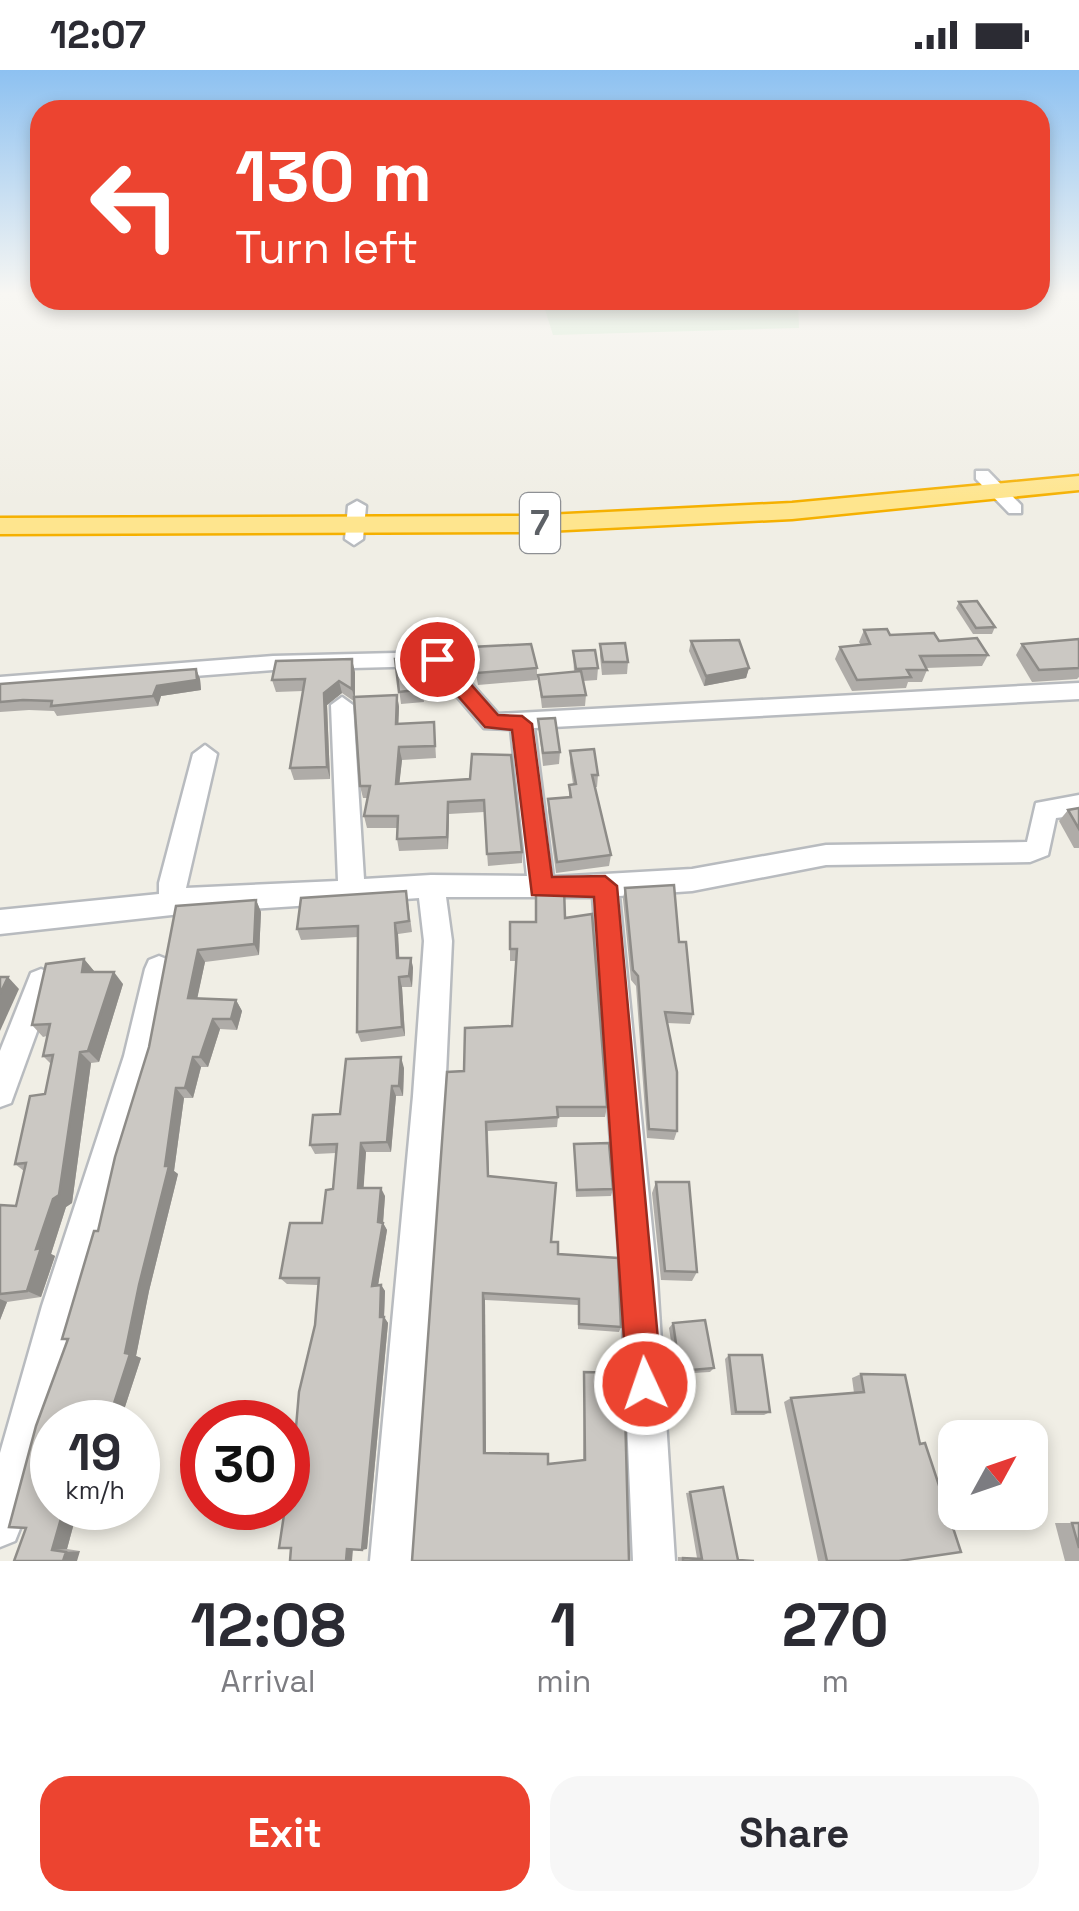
<!DOCTYPE html>
<html lang="en">
<head>
<meta charset="utf-8">
<style>
  :root { --surface:#fff; --page:#f7f7f7; --text:#2b2b33; --muted:#7c7c81; --accent:#ec4430 }
  body { margin:0; font-family:"Space Grotesk",sans-serif; background:var(--page); color:var(--text); height:100vh; display:flex; flex-direction:column; font-size:38px; white-space:nowrap }
  * { box-sizing:border-box; margin:0 }
  p { font-size:32px; color:var(--muted) }
  .icon { flex:none; width:55px; height:55px; fill:none; stroke:currentColor; stroke-width:2; stroke-linecap:round; stroke-linejoin:round }
  .map { position:relative; height:1491px; overflow:hidden }
  .side { display:flex; flex-direction:column; background:var(--surface); flex:1 }
  .side>* { flex:none }
  .hud { position:absolute; left:30px; top:30px; width:1020px; height:210px; border-radius:30px; box-shadow:0 5px 15px #0003; background:#ec4430; color:#fff; overflow:hidden }
  .needle { width:65px; rotate:50deg }
  .buttons { position:absolute; left:938px; top:1350px; display:grid; gap:20px }
  .buttons a { display:grid; place-items:center; width:110px; height:110px; border-radius:20px; background:var(--surface); box-shadow:0 5px 15px #0003; font-size:50px }
  .speed { position:absolute; left:30px; top:1330px; display:flex; gap:20px; font-size:50px; font-weight:700; text-align:center }
  .speed>* { display:grid; place-content:center; width:130px; height:130px; border-radius:50%; background:var(--surface); box-shadow:0 5px 15px #0003; line-height:1 }
  .speed small { font-size:25px; font-weight:400 }
  .speed .limit { border:15px solid #d22; background:#fff; color:#111 }
  .pin { position:absolute; display:grid; place-items:center; width:85px; height:85px; color:#fff; margin:-42px; border:5px solid #fff; border-radius:50%; box-shadow:0 2px 10px #0007 }
  .me { position:absolute; width:110px; margin:-55px; rotate:357deg; stroke-linejoin:round; filter:drop-shadow(0 0 8px #0008) }
  .turn { display:flex; align-items:center; gap:35px; height:210px; padding:0 40px; font-size:45px }
  .turn .icon { width:130px; height:130px; stroke-width:2.5 }
  .turn b { display:block; font-size:70px; line-height:85px }
  .eta { display:flex; justify-content:space-evenly; align-items:center; height:170px; text-align:center }
  .eta b { font-size:60px; font-weight:800; line-height:70px }
  .primary-button { display:flex; gap:20px; margin-top:auto; padding:20px 40px }
  .primary-button a { flex:1; height:115px; border-radius:30px; background:var(--accent); color:#fff; font-size:40px; font-weight:800; line-height:115px; text-align:center }
  .primary-button a+a { background:var(--page); color:var(--text) }
  .status { display:flex; justify-content:space-between; align-items:center; height:70px; padding:0 50px; background:var(--surface); direction:ltr }
  .status svg { height:28px; fill:currentColor }
  .map>svg:first-child { display:block }
  .green { fill:#c2e7c3 }
  .lines { fill:none; stroke-linecap:round; stroke-linejoin:round }
  .minor-casing { stroke:#b8bbbf; stroke-width:5 }
  .highway-casing { stroke:#f5b000; stroke-width:5 }
  .minor { fill:#fff; fill-rule:evenodd }
  .highway { fill:#fee58e; fill-rule:evenodd }
  .wall { fill:#afaca8 }
  .shaded-wall { fill:#8e8c88 }
  .building { fill:#cbc8c3; stroke:#8e8c88; stroke-width:2.5 }
  .route { fill:#ec4430; stroke:#992c1f; stroke-width:2.5 }
  .labels { text-anchor:middle; stroke-width:8; stroke-linejoin:round; paint-order:stroke }
  .shield { fill:#fff; stroke:#8e9094; stroke-width:2.5 }
  .shield-label { font-size:35px; font-weight:bold; fill:#5d6166 }
</style>
</head>
<body>
<div class="status"><b>12:07</b><svg viewBox="0 0 49 12"><path d="M0 12V9h3v3zM5 12V6h3v6zM10 12V3h3v9zM15 12V0h3v12zM26 1h20v11H26zM47 4h2v5h-2z"/></svg></div>
<div class="map">
<svg width="1079" height="1491" viewBox="0 0 1079 1491">
  <rect width="100%" height="100%" fill="#f0eee5"/>
  <polygon class="green" points="542,230 798,230 799,258 553,265"/>
  <g class="lines">
    <g class="minor-casing">
      <g id="minor">
        <polygon points="976,401 988,401 1021,435 1021,443 1009,443 976,409"/>
        <polygon points="357,431 366,436 363,469 354,475 345,469 348,436"/>
        <polygon points="437,582 445,584 498,644 1079,613 1079,629 534,658 553,807 692,799 826,775 1027,772 1036,733 1079,725 1079,745 1056,748 1048,785 1030,792 826,795 692,821 619,826 657,1209 675,1491 633,1491 621,1209 593,827 446,827 452,871 445,1026 412,1491 370,1491 413,1026 424,871 419,828 362,832 352,836 343,833 190,843 0,864 0,840 159,824 159,813 193,684 205,675 217,684 186,818 338,811 331,635 342,627 353,635 364,809 431,805 527,806 511,659 484,658 431,596 273,600 0,621 0,607 273,586"/>
        <polygon points="159,886 169,890 173,899 154,986 78,1236 21,1456 15,1471 0,1477 0,1383 42,1236 124,986 145,899 149,890"/>
        <polygon points="41,899 51,903 55,912 11,1033 0,1037 0,981 31,903"/>
      </g>
    </g>
    <g class="highway-casing">
      <polygon id="highway" points="1079,406 1079,420 792,449 526,462 0,464 0,448 526,446 792,433"/>
    </g>
    <use href="#minor" class="minor"/>
    <use href="#highway" class="highway"/>
  </g>
  <g class="wall">
    <polygon points="959,532 995,557 992,564 973,564 956,538"/>
    <polygon points="864,560 939,571 988,585 982,596 926,598 927,600 922,612 908,612 906,618 852,621 835,589 840,577 861,575 859,572"/>
    <polygon points="1079,569 1079,607 1077,609 1032,612 1016,585 1022,574"/>
    <polygon points="691,571 749,598 746,608 704,616 689,581"/>
    <polygon points="600,574 628,592 627,604 602,605 600,586"/>
    <polygon points="471,577 537,598 537,610 478,615"/>
    <polygon points="573,581 598,598 597,610 583,611 586,625 585,636 542,638 538,605 574,602"/>
    <polygon points="418,588 424,632 401,634 395,589"/>
    <polygon points="196,599 200,609 201,620 161,626 158,636 57,646 54,641 29,640 0,642 0,614"/>
    <polygon points="355,602 355,627 397,625 399,637 398,654 434,652 436,688 402,690 399,714 470,709 522,782 522,793 488,796 484,742 449,744 448,779 399,781 397,769 398,758 367,758 364,746 368,728 363,728 360,716 355,632 342,623 327,635 330,709 294,710 290,698 303,621 276,622 272,610"/>
    <polygon points="538,649 560,682 559,694 543,696"/>
    <polygon points="570,681 598,705 597,717 595,717 611,785 609,796 556,803 548,741 548,729 569,727 569,715 573,714 570,693"/>
    <polygon points="1079,738 1079,778 1074,778 1059,751 1068,740"/>
    <polygon points="625,818 679,872 693,944 690,954 667,953 677,1061 674,1070 647,1068 636,916 631,910 623,829"/>
    <polygon points="256,830 261,842 259,885 205,892 197,928 236,930 242,941 237,960 220,959 208,997 201,997 193,1028 184,1028 174,1101 178,1104 149,1221 136,1286 141,1288 120,1352 52,1352 52,1438 78,1438 67,1479 80,1481 14,1491 26,1458 68,1271 62,1269 98,1161 149,977 176,836"/>
    <polygon points="408,832 412,862 398,864 399,888 411,888 413,898 412,917 402,917 405,966 361,972 357,962 358,867 301,870 297,859"/>
    <polygon points="565,848 607,1037 605,1047 558,1047 557,1057 488,1061 489,1106 551,1172 558,1184 621,1257 619,1262 578,1259 578,1235 485,1230 486,1383 548,1394 583,1390 584,1302 629,1491 412,1491 464,1001 512,956 516,891 510,891 510,852 536,852"/>
    <polygon points="84,889 94,901 123,914 99,992 91,993 72,1133 66,1137 51,1184 55,1186 41,1227 7,1232 0,1250 0,1135 16,1136 24,1101 15,1094 45,1024 51,994 43,986 47,966 43,967 32,955"/>
    <polygon points="404,998 403,1026 396,1026 391,1082 366,1082 363,1118 385,1126 383,1153 387,1160 378,1215 381,1215 385,1221 384,1247 388,1253 367,1479 294,1435 302,1384 294,1381 315,1255 318,1215 287,1214 280,1208 322,1153 333,1119 336,1083 315,1084 310,1075 340,1044"/>
    <polygon points="574,1074 613,1119 611,1126 576,1127"/>
    <polygon points="656,1112 697,1202 692,1211 661,1210 652,1123"/>
    <polygon points="673,1253 714,1298 710,1302 676,1304 669,1258"/>
    <polygon points="729,1285 770,1342 764,1345 731,1345 725,1289"/>
    <polygon points="861,1304 899,1491 818,1491 784,1332 791,1328 854,1323 852,1308"/>
    <polygon points="723,1417 738,1489 754,1491 678,1491 678,1487 697,1488 686,1423"/>
    <polygon points="1055,1453 1079,1453 1079,1491 1065,1491"/>
  </g>
  <g class="shaded-wall">
    <polygon points="352,589 355,602 355,632 352,619"/>
    <polygon points="749,598 746,608 704,616 706,606"/>
    <polygon points="196,599 200,609 201,620 161,626 158,636 153,626 157,616"/>
    <polygon points="339,611 342,623 327,635 330,709 327,697 324,623"/>
    <polygon points="397,625 399,637 398,666 396,654"/>
    <polygon points="399,677 402,690 398,726 396,714"/>
    <polygon points="448,732 449,744 448,779 447,767"/>
    <polygon points="256,830 261,842 259,885 254,874"/>
    <polygon points="395,853 398,864 400,899 397,888"/>
    <polygon points="198,880 205,892 195,939 188,928"/>
    <polygon points="411,888 413,898 412,917 409,906"/>
    <polygon points="84,889 94,901 82,902"/>
    <polygon points="114,902 123,914 99,992 88,981"/>
    <polygon points="8,907 19,919 0,961 0,924"/>
    <polygon points="399,907 402,917 405,966 402,957"/>
    <polygon points="236,930 242,941 237,960 231,949"/>
    <polygon points="213,949 220,959 208,997 200,987"/>
    <polygon points="80,982 91,993 72,1133 66,1137 51,1184 55,1186 41,1227 27,1221"/>
    <polygon points="193,987 201,997 193,1028 185,1018"/>
    <polygon points="401,987 404,998 403,1026 399,1016"/>
    <polygon points="392,1016 396,1026 391,1082 387,1072"/>
    <polygon points="176,1018 184,1028 174,1101 178,1104 149,1221 136,1286 141,1288 120,1352 109,1352 165,1096"/>
    <polygon points="361,1073 366,1082 363,1127 358,1118"/>
    <polygon points="381,1118 385,1126 383,1153 387,1160 377,1222 372,1216"/>
    <polygon points="381,1215 385,1221 384,1247 388,1253 367,1479 362,1480"/>
    <polygon points="483,1223 485,1230 486,1386 484,1383"/>
    <polygon points="0,1229 7,1232 0,1250"/>
    <polygon points="64,1438 78,1438 67,1479 52,1480"/>
    <polygon points="347,1479 353,1479 352,1491 346,1491"/>
    <polygon points="80,1481 77,1491 63,1491 66,1482"/>
  </g>
  <g class="building">
    <polygon points="977,531 995,557 976,558 959,532"/>
    <polygon points="887,559 890,565 934,563 939,571 977,568 988,585 920,586 927,600 907,600 911,607 857,610 840,577 870,574 864,560"/>
    <polygon points="1079,569 1079,598 1039,600 1022,574"/>
    <polygon points="739,570 749,598 706,606 691,571"/>
    <polygon points="625,573 628,592 603,592 600,574"/>
    <polygon points="531,574 537,598 477,603 471,577"/>
    <polygon points="595,580 598,598 576,599 573,581"/>
    <polygon points="418,588 423,619 399,622 395,589"/>
    <polygon points="352,589 352,619 339,611 324,623 327,697 290,698 305,609 272,610 276,591"/>
    <polygon points="196,599 197,610 157,616 153,626 51,636 52,631 23,630 0,632 0,614"/>
    <polygon points="581,601 586,625 542,627 538,605"/>
    <polygon points="397,625 396,654 434,652 435,676 399,677 396,714 470,709 472,684 511,685 522,782 487,784 484,730 448,732 447,767 397,769 398,746 364,746 370,716 360,716 354,627"/>
    <polygon points="555,648 560,682 543,683 538,649"/>
    <polygon points="594,679 598,705 592,705 611,785 557,792 548,729 571,727 569,715 576,714 570,681"/>
    <polygon points="1079,738 1079,759 1068,740"/>
    <polygon points="674,815 679,872 686,872 693,944 665,942 677,1002 677,1061 649,1059 638,906 633,900 625,818"/>
    <polygon points="564,818 565,848 592,844 607,1037 557,1037 558,1047 486,1052 488,1106 556,1113 551,1172 558,1172 558,1184 618,1188 621,1257 579,1254 579,1229 483,1223 484,1383 548,1384 548,1394 585,1390 584,1302 624,1303 629,1491 412,1491 447,1002 464,1001 465,958 512,956 517,879 510,879 510,852 536,852 536,819"/>
    <polygon points="406,821 409,851 395,853 397,888 411,888 409,906 399,907 402,957 357,962 358,856 297,859 301,828"/>
    <polygon points="256,830 254,874 198,880 188,928 236,930 231,949 213,949 200,987 193,987 185,1018 176,1018 165,1096 169,1096 139,1215 125,1283 130,1284 108,1352 88,1350 87,1352 52,1352 52,1438 64,1438 52,1480 66,1482 63,1491 14,1491 26,1458 9,1457 36,1356 68,1269 62,1269 94,1161 98,1161 115,1087 149,977 176,836"/>
    <polygon points="84,889 82,902 114,902 88,981 80,982 59,1125 53,1129 36,1179 41,1178 27,1221 0,1224 0,1135 16,1136 26,1093 15,1094 30,1026 45,1024 53,985 43,986 50,954 32,955 46,894"/>
    <polygon points="0,907 8,907 0,924"/>
    <polygon points="401,987 399,1016 392,1016 387,1072 361,1073 358,1118 381,1118 378,1152 383,1153 372,1216 381,1215 380,1247 384,1247 362,1480 347,1479 346,1491 290,1491 291,1478 279,1478 285,1438 288,1438 288,1434 294,1435 302,1381 294,1381 299,1322 315,1255 319,1208 280,1208 290,1153 322,1153 326,1120 333,1119 337,1074 310,1075 313,1045 340,1044 346,989"/>
    <polygon points="609,1073 613,1119 577,1120 574,1074"/>
    <polygon points="656,1112 689,1112 697,1202 665,1201"/>
    <polygon points="705,1250 714,1298 680,1301 673,1253"/>
    <polygon points="729,1285 762,1285 770,1342 736,1342"/>
    <polygon points="861,1304 905,1305 920,1374 925,1373 961,1482 899,1491 827,1491 791,1328 864,1322"/>
    <polygon points="723,1417 738,1490 754,1491 683,1491 683,1488 702,1489 690,1422"/>
    <polygon points="1072,1453 1079,1453 1079,1478"/>
  </g>
  <linearGradient id="sky" x2="0" y2="1"><stop stop-color="#8dc1f1"/><stop offset="0.52" stop-color="#f8f7f3"/><stop offset="1" stop-color="#f8f7f3" stop-opacity="0"/></linearGradient>
  <rect width="1079" height="431" fill="url(#sky)"/>
  <polygon class="route" points="437,583 444,584 498,645 522,646 532,654 552,807 605,806 617,816 662,1314 657,1327 645,1332 632,1327 627,1314 594,827 532,825 512,660 485,657 430,594 427,589"/>
  <g class="labels">
    <rect class="shield" x="520" y="423" width="40" height="60" rx="8"/>
    <g class="shield-label">
      <text x="540" y="465">7</text>
    </g>
  </g>
</svg>
<div class="buttons">
<a><svg class="needle" viewBox="-14 -14 28 28"><path d="M0-13l5 13h-10z" fill="#e53935"/><path d="M0 13l5-13h-10z" fill="#7c7c81"/></svg></a>
</div>
<div class="speed"><div>19<small>km/h</small></div><div class="limit">30</div></div>
<div class="pin" style="left:437px;top:589px;background:#d93025"><svg class="icon" aria-label="arrive" viewBox="0 0 24 24"><path d="M6 21V4h12l-3 4 3 4H6"/></svg></div>
<svg class="me" style="left:645px;top:1314px" viewBox="-20 -20 40 40"><circle r="17" fill="#ec4430" stroke="#fff" stroke-width="3"/><path d="M0-11L8 9 0 5-8 9z" fill="#fff"/></svg>
<div class="hud">
<div class="turn"><svg class="icon" aria-label="left" viewBox="0 0 24 24"><path d="M17 20v-9H6M10 6l-5 5 5 5"/></svg><div><b>130 m</b>Turn left</div></div>
</div>
</div>
<section class="side">
<div class="eta">
<div><b>12:08</b><p>Arrival</p></div>
<div><b>1</b><p>min</p></div>
<div><b>270</b><p>m</p></div>
</div>
<div class="primary-button"><a>Exit</a><a>Share</a></div>
</section>
</body>
</html>
